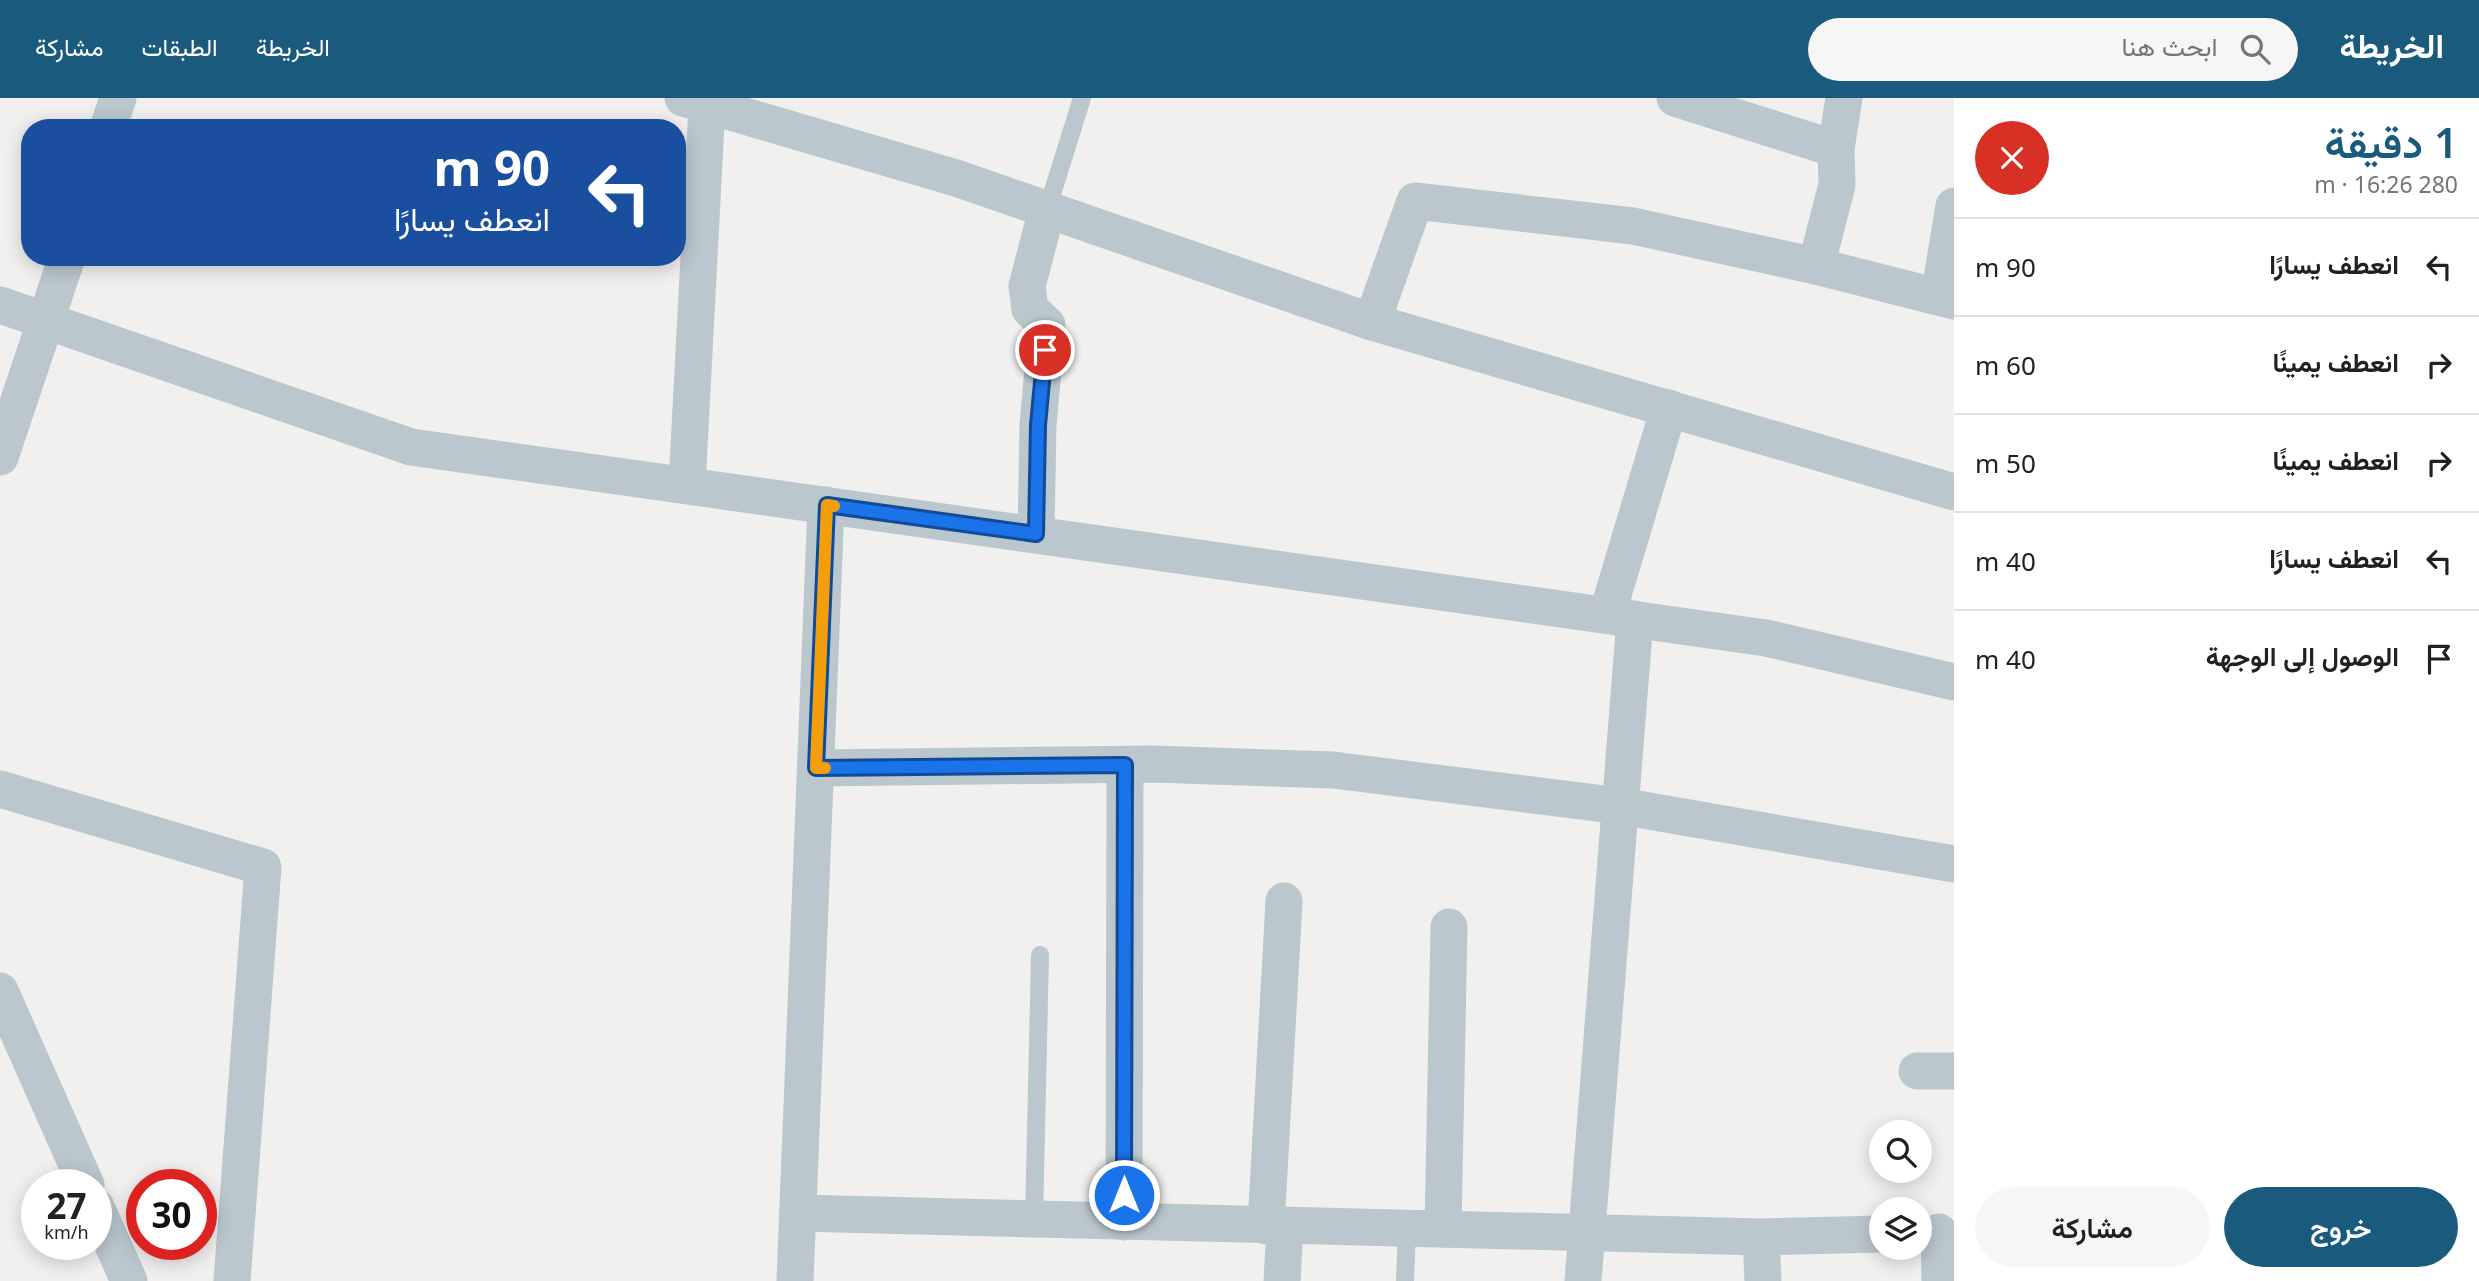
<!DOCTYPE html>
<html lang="ar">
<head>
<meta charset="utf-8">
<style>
  :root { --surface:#fff; --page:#f6f6f6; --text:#202124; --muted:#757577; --line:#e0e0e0; --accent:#195a7d }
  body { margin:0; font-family:"Noto Sans",Vazirmatn,sans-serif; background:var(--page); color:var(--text); direction:rtl; height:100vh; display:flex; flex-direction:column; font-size:26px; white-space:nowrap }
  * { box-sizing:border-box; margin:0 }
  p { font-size:23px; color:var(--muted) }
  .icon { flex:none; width:38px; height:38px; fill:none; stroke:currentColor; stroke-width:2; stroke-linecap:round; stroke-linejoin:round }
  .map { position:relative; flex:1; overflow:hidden; direction:ltr }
  .details { display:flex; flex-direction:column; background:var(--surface); width:525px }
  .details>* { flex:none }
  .guide { position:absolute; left:21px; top:21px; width:665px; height:147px; border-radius:28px; box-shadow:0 4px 18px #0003; direction:rtl; background:#1a4fa0; color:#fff; overflow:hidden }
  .fabs { position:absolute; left:1869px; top:1022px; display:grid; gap:14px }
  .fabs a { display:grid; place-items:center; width:63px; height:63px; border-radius:50%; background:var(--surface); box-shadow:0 4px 18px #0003; font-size:35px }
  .speed { position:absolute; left:21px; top:1071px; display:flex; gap:14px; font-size:35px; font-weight:700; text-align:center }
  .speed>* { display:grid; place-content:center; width:91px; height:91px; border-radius:50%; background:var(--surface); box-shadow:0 4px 18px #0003; line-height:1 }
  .speed small { font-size:18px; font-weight:400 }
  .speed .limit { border:10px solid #d22; background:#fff; color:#111 }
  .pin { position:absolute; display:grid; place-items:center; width:60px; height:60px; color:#fff; margin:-30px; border:4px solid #fff; border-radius:50%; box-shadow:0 2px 7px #0007 }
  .me { position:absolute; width:77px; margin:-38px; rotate:0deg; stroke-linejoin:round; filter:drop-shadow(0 0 5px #0008) }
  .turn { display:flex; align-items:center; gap:24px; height:147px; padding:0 21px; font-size:32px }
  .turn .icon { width:91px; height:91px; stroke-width:2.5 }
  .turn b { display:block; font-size:49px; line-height:60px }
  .round { display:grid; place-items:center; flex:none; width:74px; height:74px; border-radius:37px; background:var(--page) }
  .overview { display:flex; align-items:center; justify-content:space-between; height:119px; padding:0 21px }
  h1 { font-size:42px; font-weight:600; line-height:52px; color:var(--accent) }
  .action { display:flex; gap:14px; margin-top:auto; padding:14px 21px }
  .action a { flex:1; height:80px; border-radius:42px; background:var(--accent); color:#fff; font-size:28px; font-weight:600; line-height:80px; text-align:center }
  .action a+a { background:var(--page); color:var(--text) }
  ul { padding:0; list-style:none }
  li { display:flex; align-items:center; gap:21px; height:98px; padding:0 21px; border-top:2px solid var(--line) }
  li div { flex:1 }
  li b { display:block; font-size:26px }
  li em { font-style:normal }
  header { display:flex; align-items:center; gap:42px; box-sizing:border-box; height:98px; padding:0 35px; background:var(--accent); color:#fff }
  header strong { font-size:33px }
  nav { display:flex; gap:38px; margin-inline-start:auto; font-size:24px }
  .search { width:490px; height:63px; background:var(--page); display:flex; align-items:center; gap:18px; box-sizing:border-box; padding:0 24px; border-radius:38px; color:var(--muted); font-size:26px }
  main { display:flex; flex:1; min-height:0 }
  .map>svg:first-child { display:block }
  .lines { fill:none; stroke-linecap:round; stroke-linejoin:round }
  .service { stroke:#bac7cd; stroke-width:18 }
  .minor { stroke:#bac7cd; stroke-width:37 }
  .route-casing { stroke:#114b97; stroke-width:18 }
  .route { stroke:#1a73e8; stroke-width:12 }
  .slow { stroke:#f59e0b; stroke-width:12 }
</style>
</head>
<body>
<header>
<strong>الخريطة</strong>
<div class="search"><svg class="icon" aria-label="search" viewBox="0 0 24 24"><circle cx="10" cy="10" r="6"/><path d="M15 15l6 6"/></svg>ابحث هنا</div>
<nav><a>الخريطة</a><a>الطبقات</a><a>مشاركة</a></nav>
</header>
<main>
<section class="details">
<div class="overview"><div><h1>1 دقيقة</h1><p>280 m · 16:26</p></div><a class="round" style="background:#d93025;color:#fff"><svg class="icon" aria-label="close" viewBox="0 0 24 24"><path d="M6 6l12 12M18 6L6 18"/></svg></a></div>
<ul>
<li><svg class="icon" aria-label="left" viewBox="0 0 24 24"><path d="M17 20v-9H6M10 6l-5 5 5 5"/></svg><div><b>انعطف يسارًا</b></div><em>90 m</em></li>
<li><svg class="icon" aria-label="right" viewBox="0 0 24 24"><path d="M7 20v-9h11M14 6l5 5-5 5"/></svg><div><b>انعطف يمينًا</b></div><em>60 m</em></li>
<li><svg class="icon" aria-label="right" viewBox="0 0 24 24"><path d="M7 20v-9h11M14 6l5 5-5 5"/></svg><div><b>انعطف يمينًا</b></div><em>50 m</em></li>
<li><svg class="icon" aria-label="left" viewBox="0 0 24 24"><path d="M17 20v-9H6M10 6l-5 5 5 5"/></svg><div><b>انعطف يسارًا</b></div><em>40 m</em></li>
<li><svg class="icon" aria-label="arrive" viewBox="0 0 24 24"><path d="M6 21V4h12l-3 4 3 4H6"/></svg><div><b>الوصول إلى الوجهة</b></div><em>40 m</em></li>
</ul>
<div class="action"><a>خروج</a><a>مشاركة</a></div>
</section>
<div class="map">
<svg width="1954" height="1183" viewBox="0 0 1954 1183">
  <rect width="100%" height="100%" fill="#f2efef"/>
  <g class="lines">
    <g class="service">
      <polyline points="1047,112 1082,0"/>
      <polyline points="1034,1121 1040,857"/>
      <polyline points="1405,1183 1407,1131"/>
    </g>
    <g class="minor">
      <polyline points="683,0 956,80 1372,224 1954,394"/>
      <polyline points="1675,0 1836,51"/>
      <polyline points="108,30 118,0"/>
      <polyline points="1816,168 1837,87 1836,51 1844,0"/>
      <polyline points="1939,199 1954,108"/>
      <polyline points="0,207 411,349 1766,540 1954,584"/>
      <polyline points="1372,224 1415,103 1633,128 1816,168 1954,203"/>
      <polyline points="0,359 67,159"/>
      <polyline points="687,387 707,7"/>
      <polyline points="1036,436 1038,327 1047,227 1030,211 1027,188 1047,112"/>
      <polyline points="1607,517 1669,310"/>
      <polyline points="816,670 1153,666 1333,672 1620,708 1954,766"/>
      <polyline points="0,691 263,769 232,1183"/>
      <polyline points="0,893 86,1087"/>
      <polyline points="1917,973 1954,973"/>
      <polyline points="96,1109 129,1183"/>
      <polyline points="798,1115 1761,1139 1881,1136"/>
      <polyline points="1124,1124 1125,667"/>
      <polyline points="1266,1128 1284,803"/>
      <polyline points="1443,1131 1449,829"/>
      <polyline points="1939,1134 1940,1183"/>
      <polyline points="1761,1139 1763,1183"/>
      <polyline points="795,1183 826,407"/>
      <polyline points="1282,1183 1285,1129"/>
      <polyline points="1583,1183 1635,521"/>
    </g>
  </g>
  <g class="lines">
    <g class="route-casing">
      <polyline id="route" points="1045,252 1038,327 1036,436 827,407 816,670 1125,667 1124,1097"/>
    </g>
    <use href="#route" class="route"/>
    <polyline class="slow" points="825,670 816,670 827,407 834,408"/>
  </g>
</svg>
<div class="fabs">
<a><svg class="icon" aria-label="search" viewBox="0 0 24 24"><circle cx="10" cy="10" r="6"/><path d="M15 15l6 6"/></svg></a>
<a><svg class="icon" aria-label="layers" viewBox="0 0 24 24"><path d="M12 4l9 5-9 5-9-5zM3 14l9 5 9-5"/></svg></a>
</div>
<div class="speed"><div>27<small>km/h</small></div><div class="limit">30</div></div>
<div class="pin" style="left:1045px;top:252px;background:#d93025"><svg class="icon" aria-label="arrive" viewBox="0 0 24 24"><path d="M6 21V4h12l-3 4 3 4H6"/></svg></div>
<svg class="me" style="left:1124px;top:1097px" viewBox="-20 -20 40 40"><circle r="17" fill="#1a73e8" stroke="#fff" stroke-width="3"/><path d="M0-11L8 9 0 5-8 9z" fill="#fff"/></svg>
<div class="guide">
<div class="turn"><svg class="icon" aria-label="left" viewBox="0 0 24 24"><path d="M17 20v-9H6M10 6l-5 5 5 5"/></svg><div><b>90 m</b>انعطف يسارًا</div></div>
</div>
</div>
</main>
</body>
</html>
